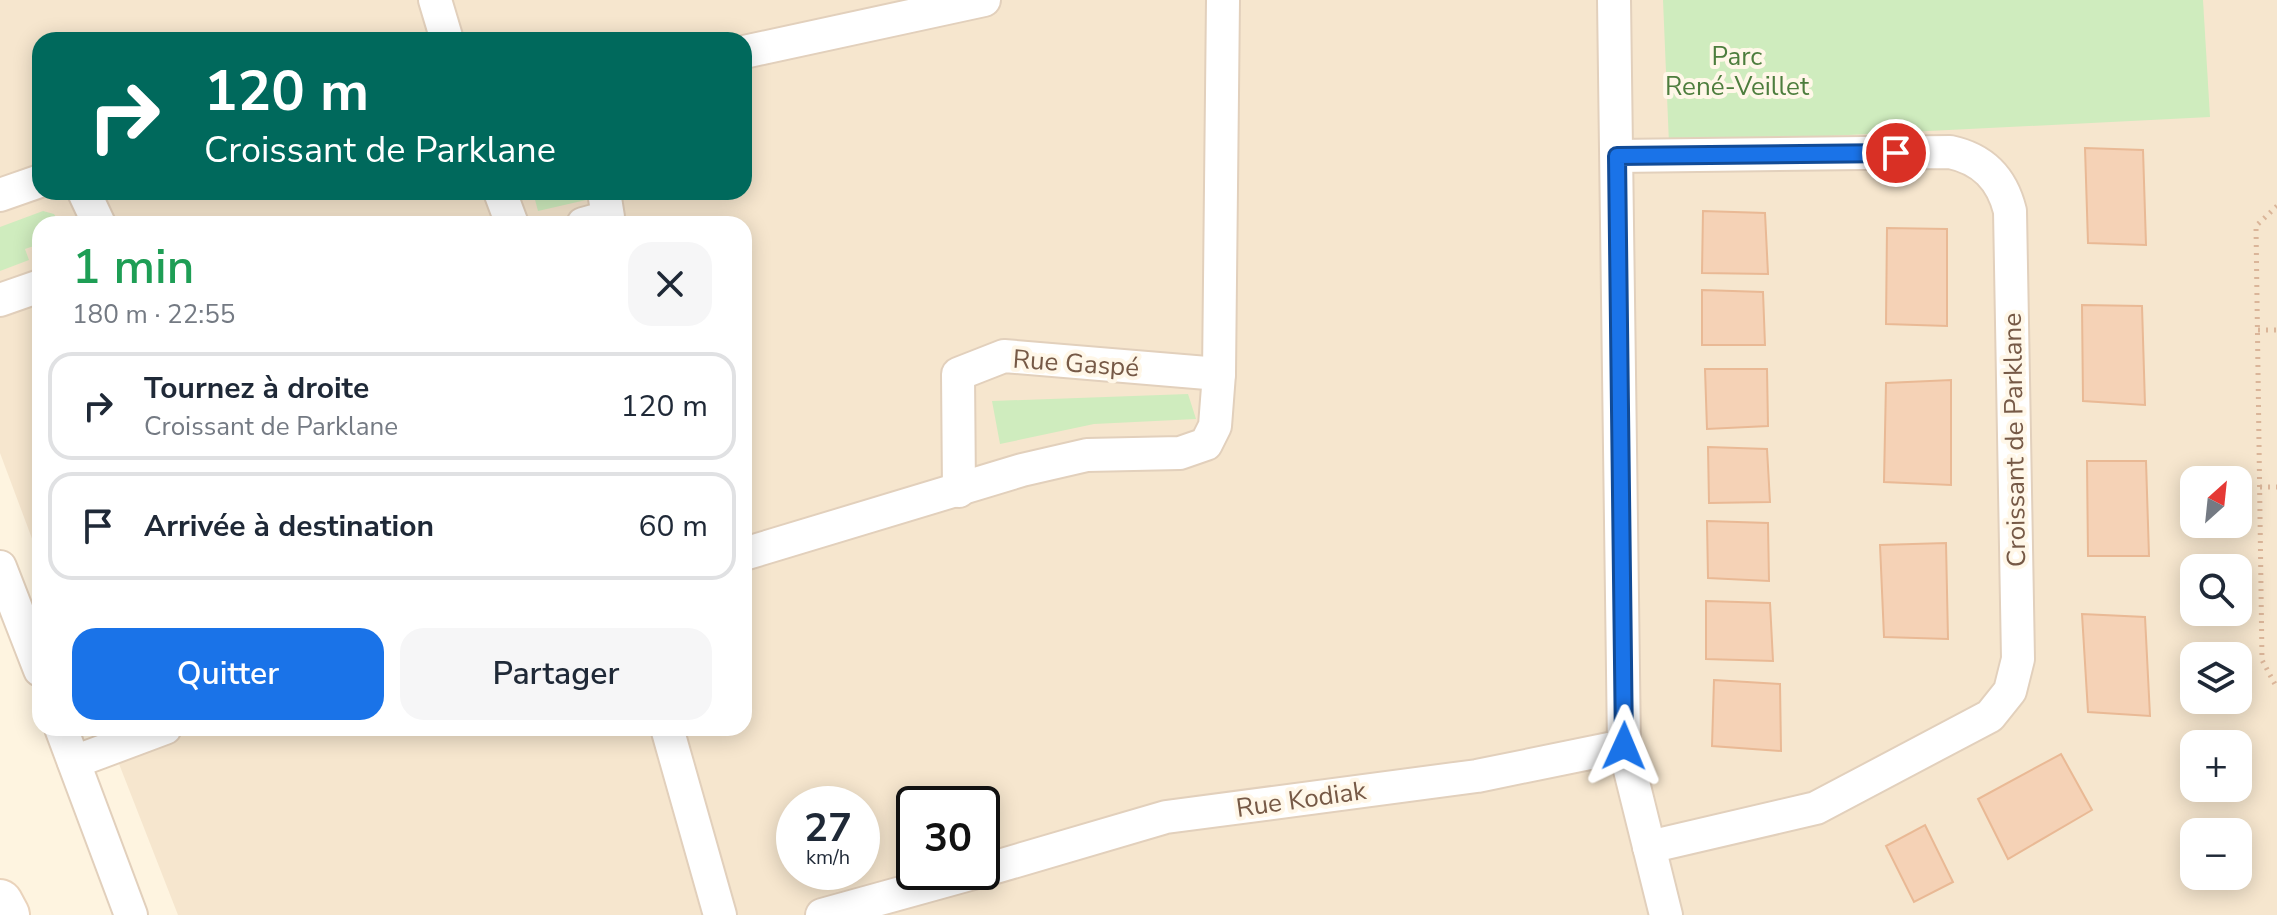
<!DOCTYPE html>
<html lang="fr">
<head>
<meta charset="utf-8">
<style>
  :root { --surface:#fff; --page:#f6f6f7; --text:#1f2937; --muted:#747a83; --line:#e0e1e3; --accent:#1a73e8 }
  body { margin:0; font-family:"Nunito Sans",sans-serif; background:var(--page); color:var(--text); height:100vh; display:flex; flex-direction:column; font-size:30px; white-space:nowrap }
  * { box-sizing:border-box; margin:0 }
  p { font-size:26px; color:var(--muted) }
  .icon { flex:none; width:44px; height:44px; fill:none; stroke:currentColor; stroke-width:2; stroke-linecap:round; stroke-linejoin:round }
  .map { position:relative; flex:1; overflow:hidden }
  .panel { position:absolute; left:32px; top:216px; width:720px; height:520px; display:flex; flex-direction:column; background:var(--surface); border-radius:24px; box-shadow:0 4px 20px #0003 }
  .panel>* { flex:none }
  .top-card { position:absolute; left:32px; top:32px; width:720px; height:168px; border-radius:24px; box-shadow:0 4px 20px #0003; background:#00695c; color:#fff; overflow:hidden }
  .needle { width:52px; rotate:27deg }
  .controls { position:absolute; left:2180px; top:466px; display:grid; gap:16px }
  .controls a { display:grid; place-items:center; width:72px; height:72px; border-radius:16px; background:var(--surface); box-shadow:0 4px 20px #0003; font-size:40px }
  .speed { position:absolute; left:776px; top:786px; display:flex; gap:16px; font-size:40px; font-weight:700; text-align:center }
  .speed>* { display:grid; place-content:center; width:104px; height:104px; border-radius:50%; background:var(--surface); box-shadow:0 4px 20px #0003; line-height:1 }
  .speed small { font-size:20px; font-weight:400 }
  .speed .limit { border:4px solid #111; border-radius:12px; background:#fff; color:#111 }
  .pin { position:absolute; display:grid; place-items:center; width:68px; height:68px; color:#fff; margin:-34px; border:4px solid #fff; border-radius:50%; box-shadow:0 2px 8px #0007 }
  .me { position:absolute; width:88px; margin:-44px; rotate:1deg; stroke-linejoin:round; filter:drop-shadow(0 0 6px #0008) }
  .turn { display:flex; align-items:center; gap:28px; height:168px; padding:0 40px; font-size:36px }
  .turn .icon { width:104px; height:104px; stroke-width:2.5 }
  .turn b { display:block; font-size:56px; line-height:68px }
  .round { display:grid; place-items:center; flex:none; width:84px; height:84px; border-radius:24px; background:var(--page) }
  .summary { display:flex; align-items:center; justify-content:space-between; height:136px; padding:0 40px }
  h1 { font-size:48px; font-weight:600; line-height:60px; color:#1e9e55 }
  .button { display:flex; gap:16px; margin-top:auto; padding:16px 40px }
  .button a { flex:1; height:92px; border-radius:24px; background:var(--accent); color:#fff; font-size:32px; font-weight:600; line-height:92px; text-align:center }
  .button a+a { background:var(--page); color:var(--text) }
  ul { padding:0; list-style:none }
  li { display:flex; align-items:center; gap:24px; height:108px; margin:0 16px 12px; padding:0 24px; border:4px solid var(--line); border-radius:24px }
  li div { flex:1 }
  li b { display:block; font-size:30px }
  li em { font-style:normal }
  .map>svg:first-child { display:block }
  .residential { fill:#f6e6ce; fill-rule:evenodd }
  .green { fill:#cfecbe }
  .building { fill:#f5d2b6; stroke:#e9b995; stroke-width:2 }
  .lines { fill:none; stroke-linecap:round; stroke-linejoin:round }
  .minor-casing { stroke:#e2d0bc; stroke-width:36 }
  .secondary-casing { stroke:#ead3bb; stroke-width:48 }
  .path { stroke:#dab599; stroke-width:5; stroke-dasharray:2 6; stroke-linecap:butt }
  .minor { stroke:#fff; stroke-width:32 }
  .secondary { stroke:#fff; stroke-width:44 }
  .route-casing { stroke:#114b97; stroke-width:20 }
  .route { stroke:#1a73e8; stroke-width:14 }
  .labels { text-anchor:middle; stroke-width:8; stroke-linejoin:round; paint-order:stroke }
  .park-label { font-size:26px; fill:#4d7d3d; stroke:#fff7e8 }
  .street-label { font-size:26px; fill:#765946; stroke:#fff7e8 }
</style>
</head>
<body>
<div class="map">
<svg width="2277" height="915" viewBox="0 0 2277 915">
  <rect width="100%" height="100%" fill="#fef4e0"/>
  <path class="residential" d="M 0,0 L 2277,0 L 2277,915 L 178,915 L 105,728 L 744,728 L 744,224 L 40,224 L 40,560 L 0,453 ZM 40,40 L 744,40 L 744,192 L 40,192 ZM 2194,480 L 2238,480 L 2238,524 L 2194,524 ZM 2194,568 L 2238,568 L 2238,612 L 2194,612 ZM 2194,656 L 2238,656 L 2238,700 L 2194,700 ZM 2194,744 L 2238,744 L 2238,788 L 2194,788 ZM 794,804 L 862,804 L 862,872 L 794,872 ZM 914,804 L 982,804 L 982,872 L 914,872 ZM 2194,832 L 2238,832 L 2238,876 L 2194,876 Z"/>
  <g class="green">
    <polygon points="1663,0 2203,0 2210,117 1669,144"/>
    <polygon points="533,192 584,192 586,200 538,211"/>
    <polygon points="43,211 54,214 60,224 40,224 40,256 34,246 25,249 29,260 0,271 0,227"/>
    <polygon points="1188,394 1196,419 1094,424 1000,444 992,401"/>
  </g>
  <g class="building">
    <polygon points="2085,148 2143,150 2146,245 2088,243"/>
    <polygon points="1703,211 1765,213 1768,274 1702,273"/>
    <polygon points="1887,228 1947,229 1947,326 1886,324"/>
    <polygon points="1702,290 1763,292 1765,345 1702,345"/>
    <polygon points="2082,305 2142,306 2145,405 2083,401"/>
    <polygon points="1705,369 1767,369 1768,426 1707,429"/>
    <polygon points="1951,380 1951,485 1884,482 1886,383"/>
    <polygon points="1708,447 1767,449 1770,502 1709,503"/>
    <polygon points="2087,461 2146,461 2149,556 2088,556"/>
    <polygon points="1707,521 1768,523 1769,581 1708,578"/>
    <polygon points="1946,543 1948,639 1884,637 1880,545"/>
    <polygon points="1706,601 1770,603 1773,661 1706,659"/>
    <polygon points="2082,614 2145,617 2150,716 2088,712"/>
    <polygon points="1714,680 1780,684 1781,751 1712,746"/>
    <polygon points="2061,754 2092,810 2008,859 1978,799"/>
    <polygon points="1925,825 1953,882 1914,902 1886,846"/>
  </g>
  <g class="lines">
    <g class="minor-casing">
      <g id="minor">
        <polyline points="435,0 447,40"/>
        <polyline points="1614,0 1624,746 1666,915"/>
        <polyline points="744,52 984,0"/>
        <path d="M 1617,156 L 1950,152 C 1983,159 2002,179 2010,211 L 2018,659 L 2010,691 L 1990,716 L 1816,808 L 1649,847"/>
        <polyline points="84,192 99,224"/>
        <polyline points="500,192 512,224"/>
        <polyline points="0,195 40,181"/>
        <polyline points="583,224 608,217 604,192"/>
        <polyline points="0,300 40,286"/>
        <polyline points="959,491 958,374 1004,356 1219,374"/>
        <polyline points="744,554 1022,470 1087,455 1180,453 1206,444 1215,426 1219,374 1223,0"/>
        <polyline points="0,567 40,670"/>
        <polyline points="61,728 131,915"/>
        <polyline points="667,728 720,915"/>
        <polyline points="74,762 165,728"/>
        <polyline points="982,871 1166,817 1477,776 1624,746"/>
        <polyline points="822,915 977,872"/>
      </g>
    </g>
    <g class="secondary-casing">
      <polyline id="secondary" points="0,902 7,915"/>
    </g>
    <g class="path">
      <polyline points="2277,206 2256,226 2262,660 2277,688"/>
      <polyline points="2258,330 2277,330"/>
      <polyline points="2260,487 2277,487"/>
    </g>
    <use href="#minor" class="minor"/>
    <use href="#secondary" class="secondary"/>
  </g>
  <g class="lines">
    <g class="route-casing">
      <polyline id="route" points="1624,746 1617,156 1896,153"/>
    </g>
    <use href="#route" class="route"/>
  </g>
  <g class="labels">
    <g class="park-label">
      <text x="1737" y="65">Parc<tspan x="1737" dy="30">René-Veillet</tspan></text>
    </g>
    <g class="street-label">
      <text transform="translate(1076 363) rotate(4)" y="9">Rue Gaspé</text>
      <text transform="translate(2014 440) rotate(-91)" y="9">Croissant de Parklane</text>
      <text transform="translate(1301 799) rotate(-8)" y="9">Rue Kodiak</text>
    </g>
  </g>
</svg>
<div class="controls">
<a><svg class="needle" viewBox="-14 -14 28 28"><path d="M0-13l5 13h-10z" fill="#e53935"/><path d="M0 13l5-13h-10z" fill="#747a83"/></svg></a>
<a><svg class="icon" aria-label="search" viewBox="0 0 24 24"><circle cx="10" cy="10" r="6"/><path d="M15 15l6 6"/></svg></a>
<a><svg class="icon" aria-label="layers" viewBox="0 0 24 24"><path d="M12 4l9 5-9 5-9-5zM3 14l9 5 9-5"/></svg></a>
<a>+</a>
<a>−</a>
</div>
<div class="speed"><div>27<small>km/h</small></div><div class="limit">30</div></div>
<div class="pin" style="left:1896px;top:153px;background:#d93025"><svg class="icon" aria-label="arrive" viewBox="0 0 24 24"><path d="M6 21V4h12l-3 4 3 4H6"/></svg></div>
<svg class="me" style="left:1624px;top:746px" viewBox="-20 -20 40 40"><path d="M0-17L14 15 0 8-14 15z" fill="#1a73e8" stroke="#fff" stroke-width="4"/></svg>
<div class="top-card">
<div class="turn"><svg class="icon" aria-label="right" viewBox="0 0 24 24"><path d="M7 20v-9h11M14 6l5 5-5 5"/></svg><div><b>120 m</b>Croissant de Parklane</div></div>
</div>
<section class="panel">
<div class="summary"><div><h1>1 min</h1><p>180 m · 22:55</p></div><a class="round"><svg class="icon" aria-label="close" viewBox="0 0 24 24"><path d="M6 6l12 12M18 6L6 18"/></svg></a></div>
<ul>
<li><svg class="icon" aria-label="right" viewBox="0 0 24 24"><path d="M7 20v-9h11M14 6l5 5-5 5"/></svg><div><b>Tournez à droite</b><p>Croissant de Parklane</p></div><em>120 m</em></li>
<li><svg class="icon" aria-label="arrive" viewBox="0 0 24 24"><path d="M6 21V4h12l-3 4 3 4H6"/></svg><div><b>Arrivée à destination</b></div><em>60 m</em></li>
</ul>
<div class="button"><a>Quitter</a><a>Partager</a></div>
</section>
</div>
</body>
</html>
